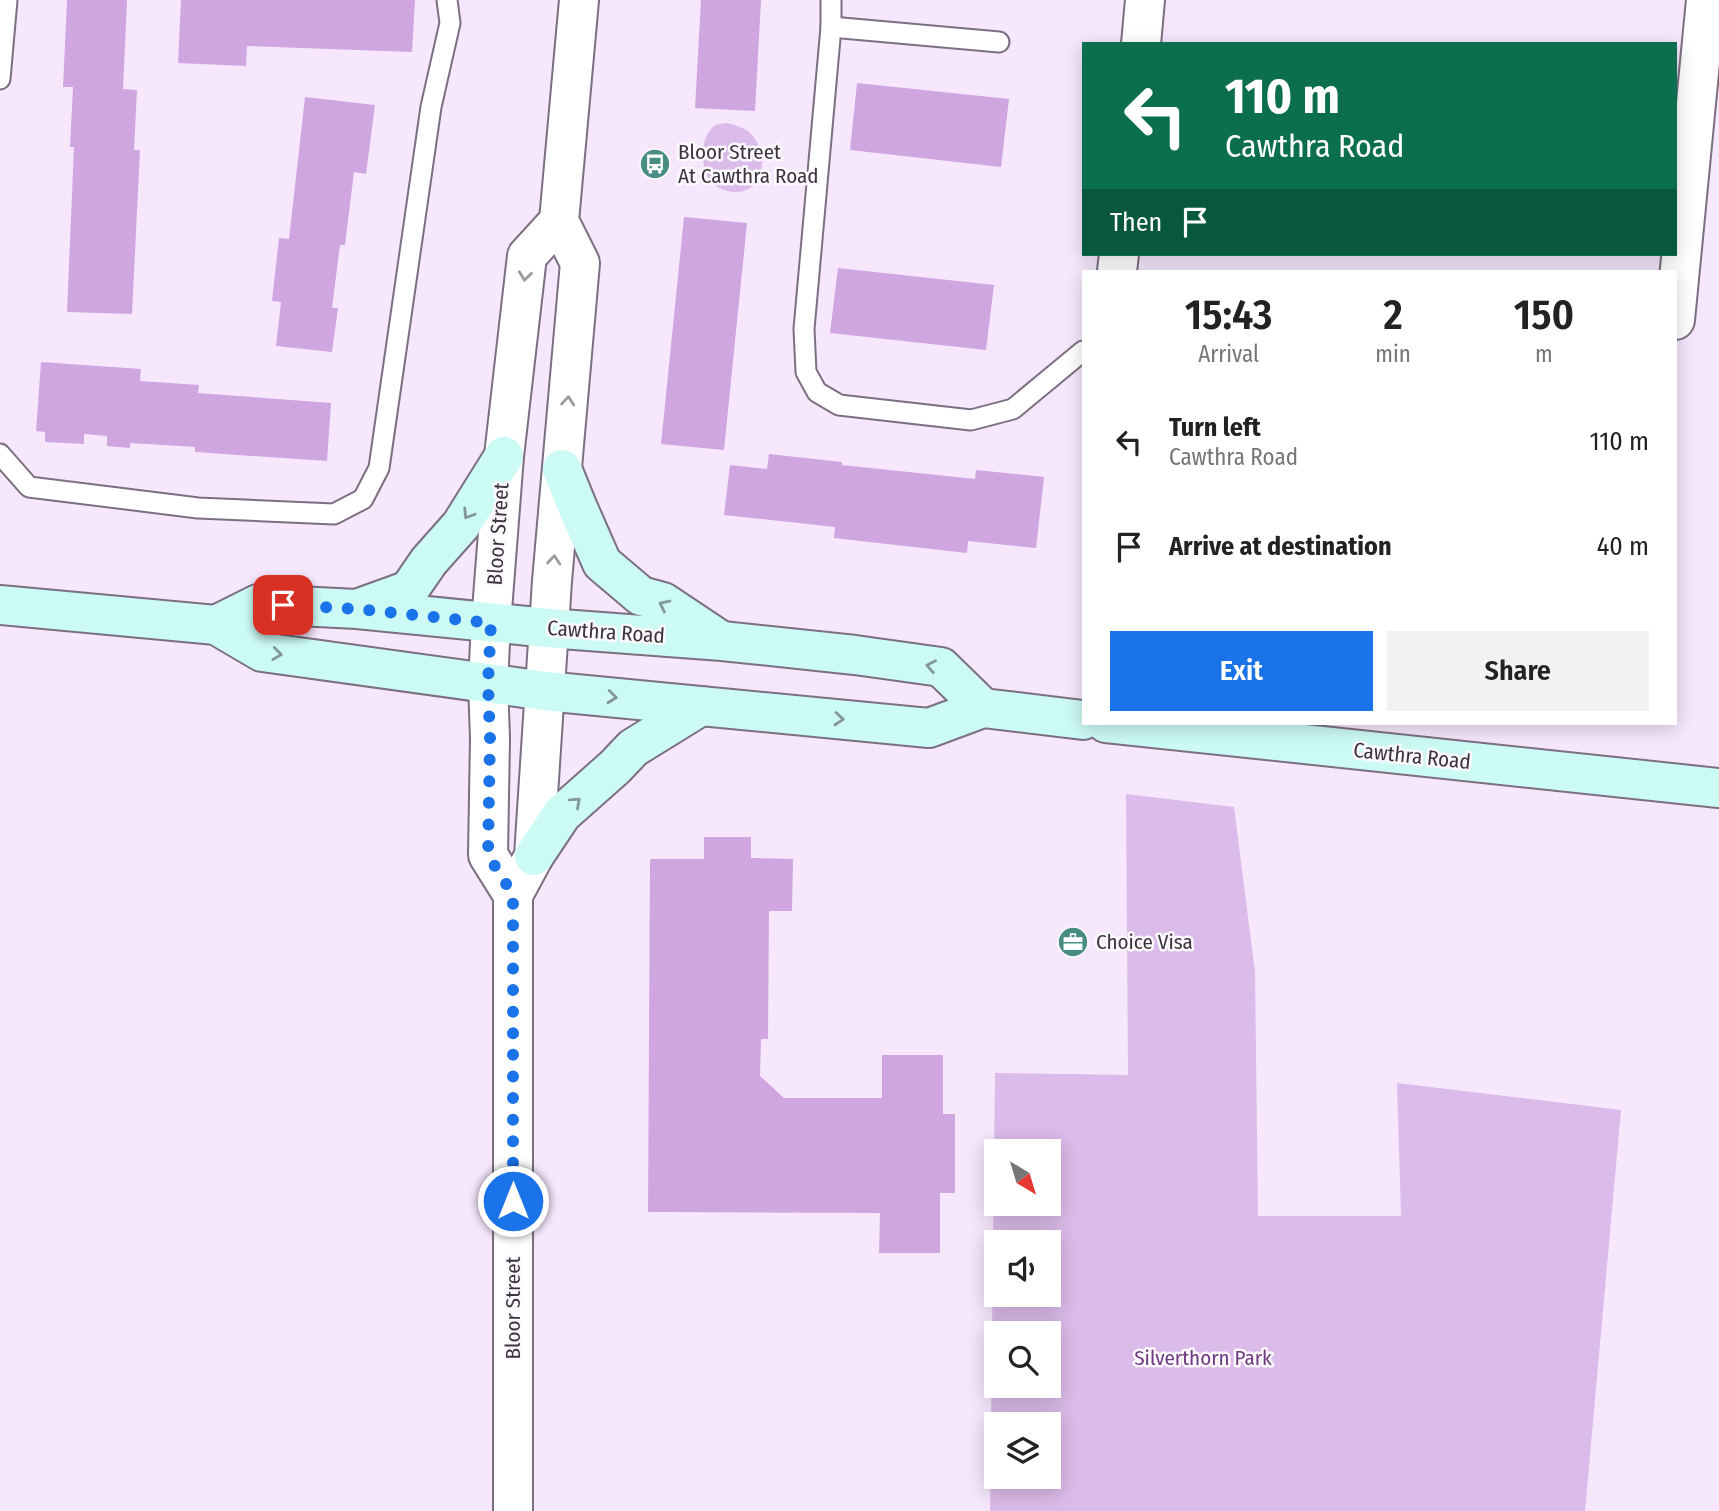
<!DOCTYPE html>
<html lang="en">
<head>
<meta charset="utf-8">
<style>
  :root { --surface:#fff; --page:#f2f2f2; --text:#222; --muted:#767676; --accent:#1a73e8 }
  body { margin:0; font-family:"Fira Sans Condensed",sans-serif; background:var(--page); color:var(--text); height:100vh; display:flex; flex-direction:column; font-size:26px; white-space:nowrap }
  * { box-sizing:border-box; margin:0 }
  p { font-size:23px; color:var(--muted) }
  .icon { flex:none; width:38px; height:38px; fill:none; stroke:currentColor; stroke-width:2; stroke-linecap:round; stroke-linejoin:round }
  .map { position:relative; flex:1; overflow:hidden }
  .details { position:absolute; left:1082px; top:270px; width:595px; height:455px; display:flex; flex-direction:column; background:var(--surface); border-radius:0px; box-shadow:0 4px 18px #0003 }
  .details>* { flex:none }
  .guide { position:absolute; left:1082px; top:42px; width:595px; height:214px; border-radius:0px; box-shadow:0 4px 18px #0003; background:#0b6e4f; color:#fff; overflow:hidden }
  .needle { width:46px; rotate:142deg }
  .tools { position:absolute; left:984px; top:1139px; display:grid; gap:14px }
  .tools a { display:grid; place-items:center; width:77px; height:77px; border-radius:0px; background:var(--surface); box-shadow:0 4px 18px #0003; font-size:35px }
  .pin { position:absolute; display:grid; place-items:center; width:60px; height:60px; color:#fff; margin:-30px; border-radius:14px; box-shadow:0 4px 10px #0006 }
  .me { position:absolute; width:77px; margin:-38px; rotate:0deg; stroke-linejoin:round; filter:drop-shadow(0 0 5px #0008) }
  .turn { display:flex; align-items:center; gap:24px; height:147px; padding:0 28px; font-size:32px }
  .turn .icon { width:91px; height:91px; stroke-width:2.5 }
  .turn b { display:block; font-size:49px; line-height:60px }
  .then { display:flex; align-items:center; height:66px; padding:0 28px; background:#0003; gap:14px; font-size:26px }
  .eta { display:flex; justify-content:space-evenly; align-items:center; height:119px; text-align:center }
  .eta b { font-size:42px; font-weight:600; line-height:49px }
  .action { display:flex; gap:14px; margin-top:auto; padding:14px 28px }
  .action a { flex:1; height:80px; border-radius:0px; background:var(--accent); color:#fff; font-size:28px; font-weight:600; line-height:80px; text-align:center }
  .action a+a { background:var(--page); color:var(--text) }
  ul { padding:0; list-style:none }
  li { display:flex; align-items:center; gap:21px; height:105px; padding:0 28px }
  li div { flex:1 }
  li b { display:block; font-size:26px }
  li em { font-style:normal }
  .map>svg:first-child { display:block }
  .green { fill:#dbbbe9; fill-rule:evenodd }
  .building { fill:#d0a6e1 }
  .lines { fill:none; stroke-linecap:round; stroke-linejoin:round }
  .service-casing { stroke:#7c6f81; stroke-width:23 }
  .minor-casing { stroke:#7c6f81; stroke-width:42 }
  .tertiary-casing { stroke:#7c6f81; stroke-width:42 }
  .secondary-casing { stroke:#7c6f81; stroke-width:42 }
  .service { stroke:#fff; stroke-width:19 }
  .minor { stroke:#fff; stroke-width:38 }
  .tertiary { stroke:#fff; stroke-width:38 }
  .secondary { stroke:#ccfaf4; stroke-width:38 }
  .oneway { stroke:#9c9a9e }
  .oneway2 { stroke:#839798 }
  .route { stroke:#1a73e8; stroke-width:12; stroke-dasharray:0 21.6 }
  .labels { text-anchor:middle; stroke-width:5; stroke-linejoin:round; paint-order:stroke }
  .poi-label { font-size:21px; fill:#3a343c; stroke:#fdfafe; text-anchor:start }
  .street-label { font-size:21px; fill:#3a343c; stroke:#fdfafe }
  .park-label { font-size:21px; fill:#6e3a81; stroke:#fdfafe }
</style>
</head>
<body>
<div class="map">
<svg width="1719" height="1511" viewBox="0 0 1719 1511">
  <rect width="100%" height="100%" fill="#f6e7fc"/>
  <g class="green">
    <path d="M 726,123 C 735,125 744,127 751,134 C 765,148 767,175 750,188 C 737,197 714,190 707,176 C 701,163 701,140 711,129 C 714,124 720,124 726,123 Z"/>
    <path d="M 1126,794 L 1234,807 L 1255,972 L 1258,1216 L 1401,1216 L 1397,1083 L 1621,1110 L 1585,1511 L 990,1511 L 995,1073 L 1128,1075 ZM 996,1152 L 1048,1152 L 1048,1204 L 996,1204 ZM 996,1242 L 1048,1242 L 1048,1295 L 996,1295 ZM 996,1334 L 1048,1334 L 1048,1386 L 996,1386 ZM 996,1424 L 1048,1424 L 1048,1477 L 996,1477 Z"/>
  </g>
  <g class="building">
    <polygon points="67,0 127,0 123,89 137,90 134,150 140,150 132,314 67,312 74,147 70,147 73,87 63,87"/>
    <polygon points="181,0 415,0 412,52 247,46 246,66 178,63"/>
    <polygon points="701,0 761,0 755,111 695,108"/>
    <polygon points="857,83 1009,99 1001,167 850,150"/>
    <polygon points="305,97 375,105 366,174 354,172 345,245 340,245 332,308 338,308 332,352 276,346 281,302 272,301 279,238 289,239"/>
    <polygon points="684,217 747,223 724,450 661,444"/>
    <polygon points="838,268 994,285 986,350 830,333"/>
    <polygon points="41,362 141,369 140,381 199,385 198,393 331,403 327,461 195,452 195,447 130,443 130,448 107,446 107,436 84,434 84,444 45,442 45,432 36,431"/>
    <polygon points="769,454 842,462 842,465 975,479 976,470 1044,477 1036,548 968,541 967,553 834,538 835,527 724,515 730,465 767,469"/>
    <polygon points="704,837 751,837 751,858 793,859 792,911 769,911 768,1039 761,1039 760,1076 784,1098 882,1098 882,1055 943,1055 943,1114 955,1114 955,1193 940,1193 940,1253 879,1253 880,1213 648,1212 650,859 704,859"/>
  </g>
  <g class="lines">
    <g class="service-casing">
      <g id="service">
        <polyline points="831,0 831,27 804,329 806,372 817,392 839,405 971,420 1013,409 1083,351"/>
        <polyline points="831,27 999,42"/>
        <polyline points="0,79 7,0"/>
        <polyline points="0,454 29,487 198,508 334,514 363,499 379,468 431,107 450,23 447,0"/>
      </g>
    </g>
    <g class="minor-casing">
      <g id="minor">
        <polyline points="1141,44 1145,0"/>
        <polyline points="1117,271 1119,254"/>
        <polyline points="1675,320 1706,0"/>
      </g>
    </g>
    <g class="tertiary-casing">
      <g id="tertiary">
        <polyline points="513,895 488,855 490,738 488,683 491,623 504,456 527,256 559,221"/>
        <polyline points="513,1511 513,895 534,856 552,581 580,263 559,221 579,0"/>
      </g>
    </g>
    <g class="secondary-casing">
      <g id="secondary">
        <polyline points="562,469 577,506 602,563 641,596 663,602 717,638"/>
        <polyline points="0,605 216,625 262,652 545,691 929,728 983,708 1083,720"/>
        <polyline points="362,607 409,590 429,561 461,525 504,456"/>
        <polyline points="216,625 258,604 357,609 548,628 722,641 855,655 941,667 983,708"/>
        <polyline points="1106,723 1719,788"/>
        <polyline points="534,856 562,814 615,767 633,748 701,706"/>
      </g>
    </g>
    <use href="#service" class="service"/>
    <use href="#minor" class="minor"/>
    <use href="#tertiary" class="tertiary"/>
    <use href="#secondary" class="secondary"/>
  </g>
  <defs><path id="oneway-chevron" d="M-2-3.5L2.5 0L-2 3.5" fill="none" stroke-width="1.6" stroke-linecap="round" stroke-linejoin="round" transform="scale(1.75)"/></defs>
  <g class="oneway">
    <use href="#oneway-chevron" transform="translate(525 276) rotate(97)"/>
    <use href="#oneway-chevron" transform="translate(568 401) rotate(-85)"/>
    <use href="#oneway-chevron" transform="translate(554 560) rotate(-85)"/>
  </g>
  <g class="oneway2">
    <use href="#oneway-chevron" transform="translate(468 514) rotate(122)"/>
    <use href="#oneway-chevron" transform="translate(664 605) rotate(-154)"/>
    <use href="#oneway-chevron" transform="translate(277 654) rotate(7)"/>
    <use href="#oneway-chevron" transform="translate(931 666) rotate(-169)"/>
    <use href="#oneway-chevron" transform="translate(612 697) rotate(6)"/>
    <use href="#oneway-chevron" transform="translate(839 719) rotate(5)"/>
    <use href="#oneway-chevron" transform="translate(576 802) rotate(-42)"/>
  </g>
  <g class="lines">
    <polyline class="route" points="283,605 357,609 491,623 488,683 490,738 488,855 513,895 513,1201"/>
  </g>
  <defs>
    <g id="bus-disc" transform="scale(1.575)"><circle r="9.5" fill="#488d83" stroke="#fdfafe"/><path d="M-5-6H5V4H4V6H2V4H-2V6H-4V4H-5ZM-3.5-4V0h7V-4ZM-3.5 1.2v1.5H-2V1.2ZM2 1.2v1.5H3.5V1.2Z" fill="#fff"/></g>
    <g id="office-disc" transform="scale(1.575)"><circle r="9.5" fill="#488d83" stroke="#fdfafe"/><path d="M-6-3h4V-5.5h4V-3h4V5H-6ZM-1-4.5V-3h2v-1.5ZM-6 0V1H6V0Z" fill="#fff"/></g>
  </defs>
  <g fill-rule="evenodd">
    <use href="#bus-disc" x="655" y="164"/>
    <use href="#office-disc" x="1073" y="942"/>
  </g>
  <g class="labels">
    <g class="poi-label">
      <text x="678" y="159">Bloor Street<tspan x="678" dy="24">At Cawthra Road</tspan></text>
      <text x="1096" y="949">Choice Visa</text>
    </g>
    <g class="street-label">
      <text transform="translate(498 534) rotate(-86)" y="7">Bloor Street</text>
      <text transform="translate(606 632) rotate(4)" y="7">Cawthra Road</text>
      <text transform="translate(1412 756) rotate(6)" y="7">Cawthra Road</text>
      <text transform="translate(513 1308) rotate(-90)" y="7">Bloor Street</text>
    </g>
    <g class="park-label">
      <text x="1203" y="1365">Silverthorn Park</text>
    </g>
  </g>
</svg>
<div class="tools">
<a><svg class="needle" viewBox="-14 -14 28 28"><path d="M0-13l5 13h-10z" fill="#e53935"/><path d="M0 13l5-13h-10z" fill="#767676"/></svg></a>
<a><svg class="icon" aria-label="sound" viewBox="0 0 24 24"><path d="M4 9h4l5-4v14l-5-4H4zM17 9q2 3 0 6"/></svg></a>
<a><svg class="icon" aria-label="search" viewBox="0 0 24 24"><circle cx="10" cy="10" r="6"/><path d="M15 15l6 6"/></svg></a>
<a><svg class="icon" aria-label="layers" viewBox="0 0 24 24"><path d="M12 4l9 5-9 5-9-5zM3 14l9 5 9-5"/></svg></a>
</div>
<div class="pin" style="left:283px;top:605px;background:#d93025"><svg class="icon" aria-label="arrive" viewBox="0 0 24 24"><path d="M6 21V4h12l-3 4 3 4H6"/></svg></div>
<svg class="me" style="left:513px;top:1201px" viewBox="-20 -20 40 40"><circle r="17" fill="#1a73e8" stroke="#fff" stroke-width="3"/><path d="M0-11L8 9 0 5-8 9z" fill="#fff"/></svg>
<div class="guide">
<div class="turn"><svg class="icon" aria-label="left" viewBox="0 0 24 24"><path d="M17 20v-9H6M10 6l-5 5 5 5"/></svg><div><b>110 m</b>Cawthra Road</div></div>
<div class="then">Then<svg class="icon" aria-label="arrive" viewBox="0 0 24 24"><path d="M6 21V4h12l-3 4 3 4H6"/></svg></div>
</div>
<section class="details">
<div class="eta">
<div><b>15:43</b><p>Arrival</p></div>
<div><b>2</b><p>min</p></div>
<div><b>150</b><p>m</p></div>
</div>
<ul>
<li><svg class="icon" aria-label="left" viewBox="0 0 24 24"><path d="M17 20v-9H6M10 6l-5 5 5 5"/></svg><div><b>Turn left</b><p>Cawthra Road</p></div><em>110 m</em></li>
<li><svg class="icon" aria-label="arrive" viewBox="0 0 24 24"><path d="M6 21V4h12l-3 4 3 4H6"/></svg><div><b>Arrive at destination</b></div><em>40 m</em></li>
</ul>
<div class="action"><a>Exit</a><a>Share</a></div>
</section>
</div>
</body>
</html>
